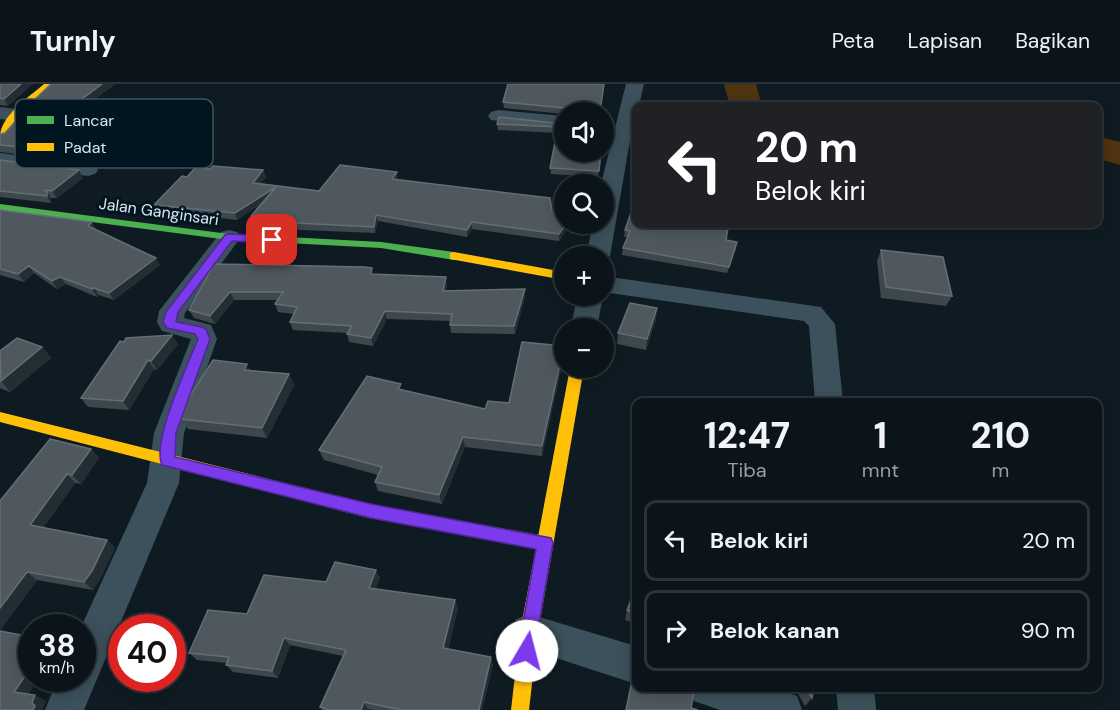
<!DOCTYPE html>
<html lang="id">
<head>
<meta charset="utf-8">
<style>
  :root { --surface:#0b141a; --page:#192127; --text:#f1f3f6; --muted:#9a9ea2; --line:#2b3339 }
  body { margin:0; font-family:"DM Sans",sans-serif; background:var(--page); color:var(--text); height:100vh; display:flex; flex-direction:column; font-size:22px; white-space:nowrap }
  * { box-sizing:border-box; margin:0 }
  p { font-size:20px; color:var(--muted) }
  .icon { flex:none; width:33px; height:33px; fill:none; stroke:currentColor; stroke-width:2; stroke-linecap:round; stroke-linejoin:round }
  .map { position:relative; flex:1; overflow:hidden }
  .drawer { position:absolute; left:632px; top:314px; width:470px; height:294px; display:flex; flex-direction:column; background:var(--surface); border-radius:12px; box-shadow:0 3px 15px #0003,0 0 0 2px var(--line) }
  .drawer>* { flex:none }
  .hud { position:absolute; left:632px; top:18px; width:470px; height:126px; border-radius:12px; box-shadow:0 3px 15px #0003,0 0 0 2px var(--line); background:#202124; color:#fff; overflow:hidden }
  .controls { position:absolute; left:554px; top:18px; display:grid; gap:12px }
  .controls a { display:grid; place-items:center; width:60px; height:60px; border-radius:50%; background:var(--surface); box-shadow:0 3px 15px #0003,0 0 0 2px var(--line); font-size:30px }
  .speed { position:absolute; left:18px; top:530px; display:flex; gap:12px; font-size:30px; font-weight:700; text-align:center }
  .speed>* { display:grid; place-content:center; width:78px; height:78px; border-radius:50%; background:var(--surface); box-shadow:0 3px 15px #0003,0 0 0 2px var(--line); line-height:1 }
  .speed small { font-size:15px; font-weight:400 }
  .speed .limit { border:9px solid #d22; background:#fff; color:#111 }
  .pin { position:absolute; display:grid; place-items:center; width:51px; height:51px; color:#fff; margin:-26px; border-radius:12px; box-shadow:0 3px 9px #0006 }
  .me { position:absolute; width:66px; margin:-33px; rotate:8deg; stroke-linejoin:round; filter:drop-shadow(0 0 4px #0008) }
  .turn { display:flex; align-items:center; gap:21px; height:126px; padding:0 24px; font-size:27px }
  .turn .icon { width:78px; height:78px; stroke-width:2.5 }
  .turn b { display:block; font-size:42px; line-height:51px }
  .eta { display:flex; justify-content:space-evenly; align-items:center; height:102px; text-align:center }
  .eta b { font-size:36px; font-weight:800; line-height:42px }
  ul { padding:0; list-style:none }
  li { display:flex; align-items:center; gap:18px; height:81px; margin:0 12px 9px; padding:0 12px; border:3px solid var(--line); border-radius:12px }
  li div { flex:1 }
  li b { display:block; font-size:22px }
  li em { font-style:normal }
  header { display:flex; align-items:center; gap:36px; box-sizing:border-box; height:84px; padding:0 30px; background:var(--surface); border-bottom:2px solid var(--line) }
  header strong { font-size:28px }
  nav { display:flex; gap:33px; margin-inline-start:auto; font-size:21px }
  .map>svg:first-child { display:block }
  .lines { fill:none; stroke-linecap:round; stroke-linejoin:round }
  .river { fill:#503311; fill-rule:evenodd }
  .street { fill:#3c515b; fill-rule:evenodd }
  .fast { fill:#4caf50; fill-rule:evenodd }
  .slow { fill:#ffc107; fill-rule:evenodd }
  .wall { fill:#3d474c }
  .shaded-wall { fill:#232e34 }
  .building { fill:#4e585e; stroke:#646f75; stroke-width:1.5 }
  .route { fill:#7c3aed; stroke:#51269a; stroke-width:1.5 }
  .labels { text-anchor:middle; stroke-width:6; stroke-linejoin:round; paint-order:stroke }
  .street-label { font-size:16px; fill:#dae7f0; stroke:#011520 }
  .key { fill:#011520; stroke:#42545e; stroke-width:1.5 }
  .key-label { font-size:16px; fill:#dae7f0 }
</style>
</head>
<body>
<header>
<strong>Turnly</strong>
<nav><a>Peta</a><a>Lapisan</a><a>Bagikan</a></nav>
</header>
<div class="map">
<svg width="1120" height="626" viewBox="0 0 1120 626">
  <rect width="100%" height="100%" fill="#0f1b22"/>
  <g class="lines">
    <g class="river">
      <polygon points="724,0 756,0 762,22 730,22"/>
      <polygon points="1096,52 1120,58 1120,81 1096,74"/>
    </g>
    <g class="street">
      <polygon points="626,0 644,0 639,22 636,22 610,172 603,178 603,172 586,172 593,140 603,140 601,100"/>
      <polygon points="0,23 128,39 135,41 138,45 135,49 128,51 0,35"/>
      <polygon points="498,26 564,32 564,44 491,36 488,32 491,28"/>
      <polygon points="0,69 88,80 95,82 98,86 95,90 88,92 0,81"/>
      <polygon points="229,146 237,148 241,153 185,229 184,234 211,241 217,255 184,349 179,399 84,626 45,626 58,594 82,594 81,543 147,399 154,349 191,255 162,247 157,238 159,227 221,148"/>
      <polygon points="603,192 821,223 835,240 843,318 815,318 809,242 804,237 603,208"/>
      <polygon points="577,212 603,212 597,244 571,244"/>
      <polygon points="529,530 636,562 636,600 516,561 511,548 516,535"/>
      <polygon points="689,603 771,603 797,612 802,626 720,626 694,617"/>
      <polygon points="836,603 874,603 876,626 838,626"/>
    </g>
    <g class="fast">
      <polygon points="0,120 229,150 381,158 454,168 460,172 454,176 381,164 229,156 0,126"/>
      <polygon points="369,420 545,452 551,454 553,459 551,464 545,466 369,434 364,432 361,427 364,422"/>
    </g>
    <g class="slow">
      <path d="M 44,0 L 53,0 L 27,23 L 3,52 L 0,53 C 0,32 29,13 44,0 Z"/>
      <polygon points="454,168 564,188 564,196 450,175 450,169"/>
      <polygon points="570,284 584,284 538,548 529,626 511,626 520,548"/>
      <polygon points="0,328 369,420 374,422 377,427 374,432 369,434 0,338"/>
    </g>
  </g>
  <g class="wall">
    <polygon points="0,0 8,22 0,21"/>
    <polygon points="51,0 115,0 75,30 36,25 32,18"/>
    <polygon points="508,0 601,28 564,28 564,30 504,24 503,18"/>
    <polygon points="497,40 564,40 564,68 601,68 598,93 551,90 550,84 557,49 498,46"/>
    <polygon points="133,44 137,52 98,82 88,78 0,68 0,50 124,46"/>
    <polygon points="0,76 83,94 57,114 51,114 51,119 0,113"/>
    <polygon points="210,85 263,86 266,93 260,100 319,107 398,95 552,126 564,140 570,140 559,157 472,145 467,153 378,137 375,149 279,145 254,139 251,132 261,120 237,136 158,127 154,121 187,93"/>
    <polygon points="0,126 97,146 160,181 114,216 99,211 97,213 66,200 57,205 34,189 24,198 0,191"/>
    <polygon points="625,146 726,156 736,165 727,189 622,171 623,164 627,153 624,153"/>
    <polygon points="881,166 952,212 946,222 881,214 877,177"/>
    <polygon points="214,180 374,190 447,201 446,207 525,213 515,250 451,249 450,241 451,237 387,235 373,262 349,258 347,249 293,246 290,238 294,230 278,228 275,220 277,216 234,216 215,240 194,234 189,226"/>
    <polygon points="656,235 646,266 617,260 618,249"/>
    <polygon points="124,258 178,260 157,286 154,285 129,326 88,323 81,314"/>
    <polygon points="42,263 51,274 10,308 0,304 0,267"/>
    <polygon points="564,272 542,372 465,363 442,420 378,407 375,398 378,391 324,376 319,366 402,306 485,325 509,319"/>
    <polygon points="250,286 289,290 294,301 267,354 188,345 181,335"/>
    <polygon points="91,365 99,374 81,400 75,399 43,444 107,456 115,464 100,495 93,506 37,496 0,546 0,417"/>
    <polygon points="380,494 375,505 458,524 448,565 493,580 482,626 374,626 368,625 368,626 322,626 320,623 343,572 290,561 278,594 233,588 226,581 227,579 197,576 189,569 247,530 326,498"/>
    <polygon points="636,503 636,540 625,536 627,526"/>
    <polygon points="778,603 814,603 812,614 805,622 798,610"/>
  </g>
  <g class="shaded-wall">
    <polygon points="21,0 33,0 8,22 4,15"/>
    <polygon points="102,0 115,0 75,30 71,23"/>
    <polygon points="133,44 137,52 98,82 94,75"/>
    <polygon points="79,86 83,94 57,114 52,107"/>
    <polygon points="263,86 266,93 256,105 253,99"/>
    <polygon points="397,88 398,95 393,101 392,95"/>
    <polygon points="276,103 278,109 237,136 235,129"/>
    <polygon points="47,107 51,115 51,119 47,112"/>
    <polygon points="376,131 378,137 375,149 374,143"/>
    <polygon points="92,138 97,146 88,142"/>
    <polygon points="472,138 472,145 467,153 467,146"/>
    <polygon points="566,140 570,140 559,157 559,150"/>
    <polygon points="156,174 160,181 114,216 109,209"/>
    <polygon points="29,182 34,189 24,198 18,190"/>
    <polygon points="60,193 66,200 57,205 52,197"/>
    <polygon points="446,193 447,201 444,215 443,207"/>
    <polygon points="94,204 99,211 97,213 92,205"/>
    <polygon points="525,205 525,213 515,250 514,242"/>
    <polygon points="230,208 234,216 215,240 210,232"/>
    <polygon points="657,224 656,235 646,266 647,255"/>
    <polygon points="385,227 387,235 373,262 371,254"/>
    <polygon points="172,251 178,260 157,286 151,277"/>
    <polygon points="564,262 564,272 542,372 542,362"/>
    <polygon points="42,263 51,274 10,308 1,297"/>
    <polygon points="148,276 154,285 129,326 123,317"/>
    <polygon points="247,280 252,290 244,286"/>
    <polygon points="289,290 294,301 267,354 262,344"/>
    <polygon points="463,353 465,363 442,420 439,411"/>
    <polygon points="91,365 99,374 81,400 72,391"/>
    <polygon points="67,390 75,399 39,450 30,441"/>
    <polygon points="107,456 115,464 100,495 93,506 84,498"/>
    <polygon points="376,486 380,494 373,512 369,504"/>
    <polygon points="27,488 37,496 0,546 0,524"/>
    <polygon points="455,516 458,524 446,571 443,564"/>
    <polygon points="284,554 290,561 278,594 272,587"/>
    <polygon points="491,573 493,580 482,626 479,626"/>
    <polygon points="32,582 32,594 39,594 26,614 14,608"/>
    <polygon points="35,611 46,617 43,625 44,626 33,626 32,619"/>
    <polygon points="364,618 368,625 368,626 361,626"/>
  </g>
  <g class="building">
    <polygon points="0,0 21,0 4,15 0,14"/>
    <polygon points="51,0 102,0 71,23 32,18"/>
    <polygon points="508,0 604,0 600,28 565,28 564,24 503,18"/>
    <polygon points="19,33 124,46 133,44 94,75 84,70 0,61 0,50 5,49"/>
    <polygon points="499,33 564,40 564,68 601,68 599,87 550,84 558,43 497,40"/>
    <polygon points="0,76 79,86 52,107 44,106 47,107 47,112 0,107"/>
    <polygon points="340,81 397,88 392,95 550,114 552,126 564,128 564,140 566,140 559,150 472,138 467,146 376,131 374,143 276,138 251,132 276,103 235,129 154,121 182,92 187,93 195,84 210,85 213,82 263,86 253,99 319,107"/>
    <polygon points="0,126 92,138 88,142 156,174 109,209 94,204 92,205 60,193 52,197 29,182 18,190 0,185"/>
    <polygon points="632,126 636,127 636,140 705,140 728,144 726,156 737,158 729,183 623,164 630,147 625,146"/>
    <polygon points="881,166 943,173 952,212 886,203"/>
    <polygon points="214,180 365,183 372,184 371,190 446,193 443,207 525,205 514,242 450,241 452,230 385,227 371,254 347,250 352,242 290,238 297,223 275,220 283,208 230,208 210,232 189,226"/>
    <polygon points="630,219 657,224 647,255 618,249"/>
    <polygon points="172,251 151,277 148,276 123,317 81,314 120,257 124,258 126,254"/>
    <polygon points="17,254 42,263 1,297 0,267"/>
    <polygon points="522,258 564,262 542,362 463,353 439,411 375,398 382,383 319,366 367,292 401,300 398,305 485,325 488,317 509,319"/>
    <polygon points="213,276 247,280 244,286 289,290 262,344 181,335 188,315"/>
    <polygon points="50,355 91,365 72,391 67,390 30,441 107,456 92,487 84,498 27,488 0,524 0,417"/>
    <polygon points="335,478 376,486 369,504 455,516 443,564 491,573 479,626 401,626 364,618 361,626 329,626 320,623 346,566 284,554 272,587 226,581 229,573 189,569 208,526 247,530 264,491 326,498"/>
    <polygon points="636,503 636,530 627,526"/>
    <polygon points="0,547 32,553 32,582 14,608 35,611 32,619 35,622 33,626 0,626"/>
    <polygon points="633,592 636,593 636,603 674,603 694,608 691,624 698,626 626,626"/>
    <polygon points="805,603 814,603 812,614"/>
  </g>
  <path class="route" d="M 229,150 L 272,152 L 278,156 L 272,159 L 232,157 L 178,228 L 176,238 L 202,243 L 206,245 L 210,255 L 176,349 L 175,373 L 371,420 L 551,454 L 553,459 L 533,574 L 527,576 L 520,574 L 518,567 L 536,465 L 371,434 L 162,381 C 151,359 188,280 198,255 L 195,250 L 167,244 L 163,238 L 166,228 L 225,151 Z"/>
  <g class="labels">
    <g class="street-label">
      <text transform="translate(159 127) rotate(8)" y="6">Jalan Ganginsari</text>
    </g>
  </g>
  <rect x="15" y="15" width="198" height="69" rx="9" class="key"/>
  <rect x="27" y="32" width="27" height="8" fill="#4caf50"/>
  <rect x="27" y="59" width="27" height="8" fill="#ffc107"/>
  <g class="key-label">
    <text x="64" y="42">Lancar</text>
    <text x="64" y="69">Padat</text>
  </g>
</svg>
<div class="controls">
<a><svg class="icon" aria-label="sound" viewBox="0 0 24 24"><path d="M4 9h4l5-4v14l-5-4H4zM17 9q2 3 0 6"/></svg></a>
<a><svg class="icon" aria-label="search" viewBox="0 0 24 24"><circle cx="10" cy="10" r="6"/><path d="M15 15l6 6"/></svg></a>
<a>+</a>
<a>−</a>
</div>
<div class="speed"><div>38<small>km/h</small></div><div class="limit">40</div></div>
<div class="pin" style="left:272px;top:156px;background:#d93025"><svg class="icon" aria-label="arrive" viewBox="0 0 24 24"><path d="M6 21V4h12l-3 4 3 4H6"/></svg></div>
<svg class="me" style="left:527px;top:567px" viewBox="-20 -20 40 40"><circle r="19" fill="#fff"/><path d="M0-13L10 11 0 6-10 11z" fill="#7c3aed"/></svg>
<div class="hud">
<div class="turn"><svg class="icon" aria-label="left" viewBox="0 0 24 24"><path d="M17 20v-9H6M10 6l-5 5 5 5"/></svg><div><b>20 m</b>Belok kiri</div></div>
</div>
<section class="drawer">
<div class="eta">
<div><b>12:47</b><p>Tiba</p></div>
<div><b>1</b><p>mnt</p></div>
<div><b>210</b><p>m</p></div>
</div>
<ul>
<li><svg class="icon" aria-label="left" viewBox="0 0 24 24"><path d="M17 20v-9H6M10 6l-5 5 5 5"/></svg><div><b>Belok kiri</b></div><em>20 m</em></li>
<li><svg class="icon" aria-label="right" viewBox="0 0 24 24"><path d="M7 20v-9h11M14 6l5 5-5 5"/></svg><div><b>Belok kanan</b></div><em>90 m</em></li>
</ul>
</section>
</div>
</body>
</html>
